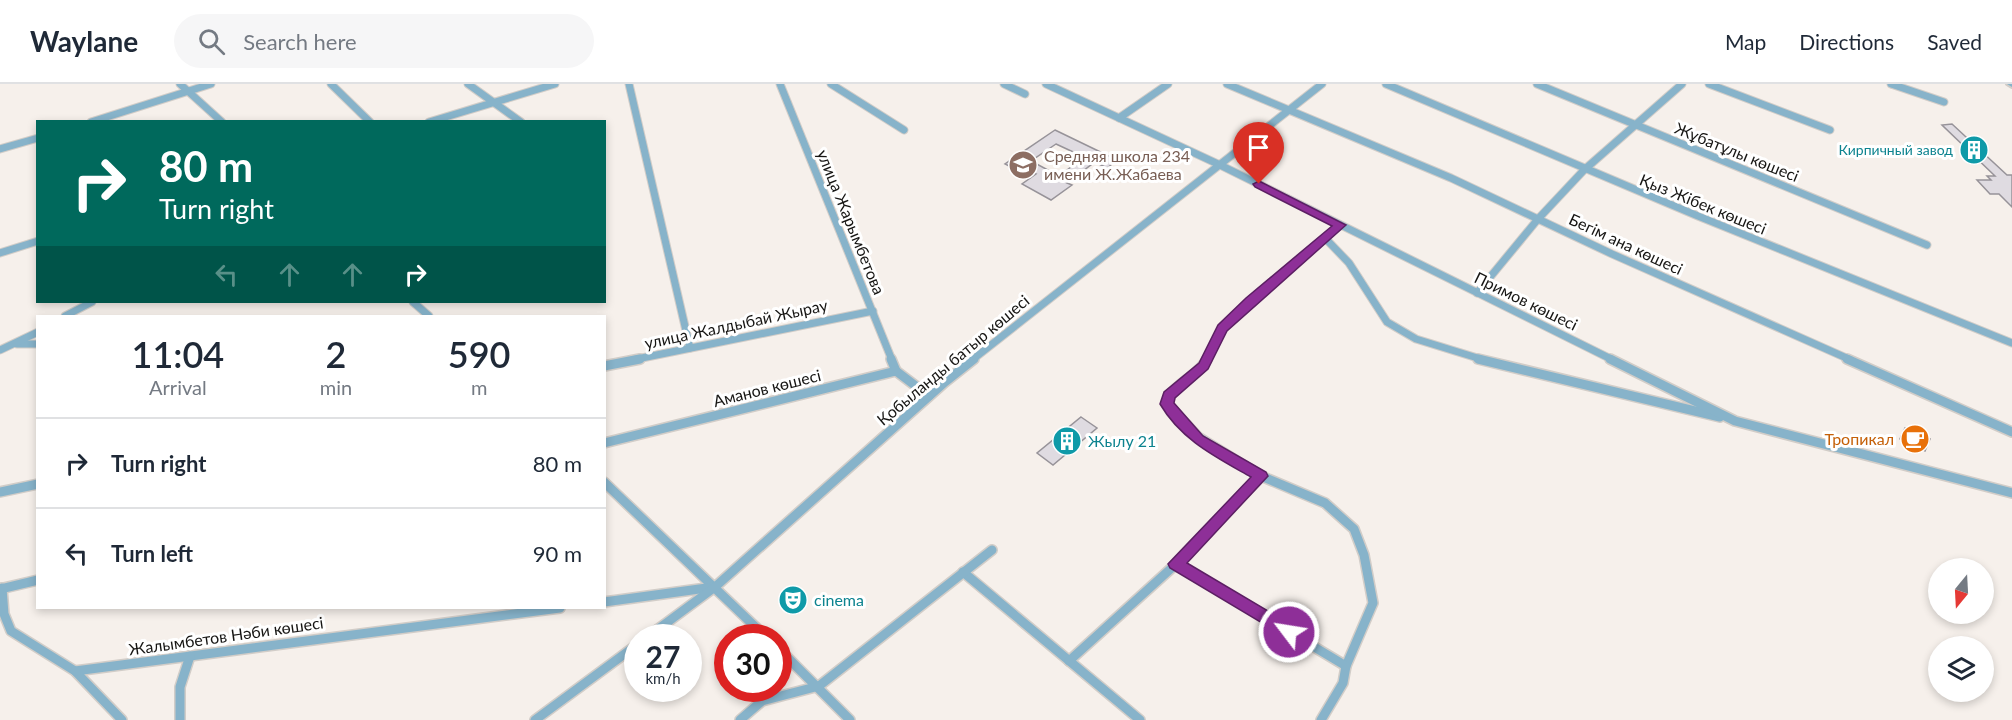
<!DOCTYPE html>
<html lang="en">
<head>
<meta charset="utf-8">
<style>
  :root { --surface:#fff; --page:#f6f6f7; --text:#1f2937; --muted:#747a83; --line:#e0e1e3 }
  body { margin:0; font-family:Lato,sans-serif; background:var(--page); color:var(--text); height:100vh; display:flex; flex-direction:column; font-size:22px; white-space:nowrap }
  * { box-sizing:border-box; margin:0 }
  p { font-size:20px; color:var(--muted) }
  .icon { flex:none; width:33px; height:33px; fill:none; stroke:currentColor; stroke-width:2; stroke-linecap:round; stroke-linejoin:round }
  .map { position:relative; flex:1; overflow:hidden }
  .side { position:absolute; left:36px; top:231px; width:570px; height:294px; display:flex; flex-direction:column; background:var(--surface); border-radius:0px; box-shadow:0 3px 9px #0003 }
  .side>* { flex:none }
  .hud { position:absolute; left:36px; top:36px; width:570px; height:183px; border-radius:0px; box-shadow:0 3px 9px #0003; background:#00695c; color:#fff; overflow:hidden }
  .needle { width:39px; rotate:198deg }
  .fabs { position:absolute; left:1928px; top:474px; display:grid; gap:12px }
  .fabs a { display:grid; place-items:center; width:66px; height:66px; border-radius:50%; background:var(--surface); box-shadow:0 3px 9px #0003; font-size:30px }
  .speed { position:absolute; left:624px; top:540px; display:flex; gap:12px; font-size:30px; font-weight:700; text-align:center }
  .speed>* { display:grid; place-content:center; width:78px; height:78px; border-radius:50%; background:var(--surface); box-shadow:0 3px 9px #0003; line-height:1 }
  .speed small { font-size:15px; font-weight:400 }
  .speed .limit { border:9px solid #d22; background:#fff; color:#111 }
  .pin { position:absolute; display:grid; place-items:center; width:51px; height:51px; color:#fff; margin:-62px -26px; border-radius:50% 50% 50% 0; rotate:-45deg; box-shadow:0 0 6px #0007 }
  .pin .icon { rotate:45deg }
  .me { position:absolute; width:66px; margin:-33px; rotate:301deg; stroke-linejoin:round; filter:drop-shadow(0 0 4px #0008) }
  .turn { display:flex; align-items:center; gap:21px; height:126px; padding:0 24px; font-size:27px }
  .turn .icon { width:78px; height:78px; stroke-width:2.5 }
  .turn b { display:block; font-size:42px; line-height:51px }
  .lanes { display:flex; align-items:center; height:57px; padding:0 24px; background:#0003; justify-content:center; gap:30px; direction:ltr }
  .lanes .off { opacity:.35 }
  .eta { display:flex; justify-content:space-evenly; align-items:center; height:102px; text-align:center }
  .eta b { font-size:36px; font-weight:600; line-height:42px }
  ul { padding:0; list-style:none }
  li { display:flex; align-items:center; gap:18px; height:90px; padding:0 24px; border-top:2px solid var(--line) }
  li div { flex:1 }
  li b { display:block; font-size:22px }
  li em { font-style:normal }
  header { display:flex; align-items:center; gap:36px; box-sizing:border-box; height:84px; padding:0 30px; background:var(--surface); border-bottom:2px solid var(--line) }
  header strong { font-size:28px }
  nav { display:flex; gap:33px; margin-inline-start:auto; font-size:21px }
  .search { width:420px; height:54px; background:var(--page); display:flex; align-items:center; gap:15px; box-sizing:border-box; padding:0 21px; border-radius:33px; color:var(--muted); font-size:22px }
  .map>svg:first-child { display:block }
  .building { fill:#dfdbe1; stroke:#979399; stroke-width:1.5; fill-rule:evenodd }
  .lines { fill:none; stroke-linecap:round; stroke-linejoin:round }
  .minor-far1-casing { stroke:#d2cdc8; stroke-width:9 }
  .minor-casing { stroke:#d2cdc8; stroke-width:12 }
  .tertiary-casing { stroke:#d2cdc8; stroke-width:4 }
  .minor-far1 { stroke:#87b3ca; stroke-width:7 }
  .minor { stroke:#87b3ca; stroke-width:9 }
  .tertiary { fill:#87b3ca; fill-rule:evenodd }
  .route { fill:#8e2f98; stroke:#5c1f63; stroke-width:1.5 }
  .labels { text-anchor:middle; stroke-width:6; stroke-linejoin:round; paint-order:stroke }
  .far-culture-label { font-size:14px; fill:#0d838f; stroke:#fff; text-anchor:end }
  .street-label { font-size:16px; fill:#161513; stroke:#fff }
  .education-label { font-size:16px; fill:#785e54; stroke:#fff; text-anchor:start }
  .food-label { font-size:16px; fill:#c56008; stroke:#fff; text-anchor:end }
  .culture-label { font-size:16px; fill:#0d838f; stroke:#fff; text-anchor:start }
</style>
</head>
<body>
<header>
<strong>Waylane</strong>
<div class="search"><svg class="icon" aria-label="search" viewBox="0 0 24 24"><circle cx="10" cy="10" r="6"/><path d="M15 15l6 6"/></svg>Search here</div>
<nav><a>Map</a><a>Directions</a><a>Saved</a></nav>
</header>
<div class="map">
<svg width="2012" height="636" viewBox="0 0 2012 636">
  <rect width="100%" height="100%" fill="#f6f0eb"/>
  <g class="building">
    <polygon points="1952,40 2007,91 2012,91 2012,123 1999,110 1990,110 1977,96 1991,96 1987,92 1995,92 1942,41"/>
    <path d="M 1055,46 L 1117,76 L 1107,84 L 1095,78 L 1067,99 L 1072,101 L 1051,116 L 1022,100 L 1036,90 L 1021,83 L 1017,86 L 1005,80 ZM 1056,60 L 1084,73 L 1059,92 L 1031,77 Z"/>
    <polygon points="1081,333 1097,344 1053,381 1037,369"/>
    <polygon points="1905,344 1930,355 1925,367 1900,355"/>
  </g>
  <g class="lines">
    <g class="minor-far1-casing">
      <g id="minor-far1">
        <polyline points="180,0 222,38"/>
        <polyline points="331,0 370,38"/>
        <polyline points="468,0 521,38"/>
        <polyline points="629,0 690,264"/>
        <polyline points="780,0 892,276"/>
        <polyline points="831,0 904,46"/>
        <polyline points="1004,0 1025,10"/>
        <polyline points="1046,0 1218,80 1613,276"/>
        <polyline points="1227,0 1451,94 1612,170 1851,276"/>
        <polyline points="1386,0 1698,132 2012,259"/>
        <polyline points="1537,0 1927,161"/>
        <polyline points="1709,0 1830,46"/>
        <polyline points="1891,0 1944,18"/>
        <polyline points="1119,34 1168,0"/>
        <polyline points="91,38 211,0"/>
        <polyline points="429,38 555,0"/>
        <polyline points="0,65 38,54"/>
        <polyline points="1325,154 1349,179 1387,238 1416,255 1484,276"/>
        <polyline points="0,169 38,157"/>
        <polyline points="1477,209 1538,135 1584,86 1682,0"/>
        <polyline points="413,218 429,232"/>
        <polyline points="65,232 92,218"/>
        <polyline points="17,260 38,260"/>
        <polyline points="0,266 38,248"/>
        <polyline points="632,276 873,227"/>
        <polyline points="972,276 1322,0"/>
        <polyline points="1207,276 1222,244 1340,141"/>
      </g>
    </g>
    <g class="minor-casing">
      <g id="minor">
        <polyline points="891,275 896,287"/>
        <polyline points="1478,275 1720,333"/>
        <polyline points="1610,275 1735,337 2012,409"/>
        <polyline points="1847,275 2012,348"/>
        <polyline points="604,282 640,275"/>
        <polyline points="604,359 896,287 929,312"/>
        <polyline points="1261,392 1325,419 1354,445 1364,471 1373,519 1346,582"/>
        <polyline points="604,398 767,554"/>
        <polyline points="0,408 38,400"/>
        <polyline points="1176,480 1346,582 1343,599 1321,636"/>
        <polyline points="963,488 1140,636"/>
        <polyline points="2,504 4,530 11,547 75,587 122,636"/>
        <polyline points="0,505 38,496"/>
        <polyline points="604,518 714,503"/>
        <polyline points="646,554 715,503 945,298 974,275"/>
        <polyline points="778,564 850,636"/>
        <path d="M 1069,577 L 1176,480 L 1261,392 L 1198,353 L 1167,320 C 1172,299 1199,293 1207,275"/>
        <polyline points="75,587 560,524"/>
        <polyline points="180,636 180,603 190,572"/>
        <polyline points="535,636 638,560"/>
        <polyline points="740,636 762,617 819,602 992,466"/>
      </g>
    </g>
    <g class="tertiary-casing">
      <polygon id="tertiary" points="2007,0 2012,0 2012,3"/>
    </g>
    <use href="#minor-far1" class="minor-far1"/>
    <use href="#minor" class="minor"/>
    <use href="#tertiary" class="tertiary"/>
  </g>
  <path class="route" d="M 1259,97 L 1346,141 L 1227,247 L 1208,285 L 1175,314 L 1174,319 L 1203,352 L 1266,388 L 1268,392 L 1187,479 L 1295,543 L 1297,548 L 1295,553 L 1289,555 L 1170,484 L 1168,480 L 1251,393 C 1216,373 1181,356 1160,320 L 1164,308 L 1199,279 L 1218,241 L 1246,214 L 1332,142 L 1255,103 L 1253,100 Z"/>
  <defs>
    <g id="building-disc" transform="scale(1.5)"><circle r="9.5" fill="#0f9aa8" stroke="#fff"/><path d="M-4-6H4V6H1V3H-1V6H-4ZM-2.5-4.3h1.7v1.8h-1.7ZM.8-4.3h1.7v1.8H.8ZM-2.5-1h1.7V.8h-1.7ZM.8-1h1.7V.8H.8Z" fill="#fff"/></g>
    <g id="school-disc" transform="scale(1.5)"><circle r="9.5" fill="#8d6e63" stroke="#fff"/><path d="M0-5L7-2L0 1L-7-2ZM-4 1L0 2.5L4 1V4Q0 6-4 4Z" fill="#fff"/></g>
    <g id="cafe-disc" transform="scale(1.5)"><circle r="9.5" fill="#e8710a" stroke="#fff"/><path d="M-5.5-4.5H6V0H3Q3 3.5 0 3.5H-2.5Q-5.5 3.5-5.5 0ZM3-3.2v2h1.7v-2ZM-6 4.5H4V6H-6Z" fill="#fff"/></g>
    <g id="theatre-disc" transform="scale(1.5)"><circle r="9.5" fill="#0f9aa8" stroke="#fff"/><path d="M-5-5.5Q0-4 5-5.5V0Q5 5 0 6Q-5 5-5 0ZM-3.3-2.5H-1v1.5H-3.3ZM1-2.5H3.3v1.5H1ZM-2.8 1Q0 5.5 2.8 1Z" fill="#fff"/></g>
  </defs>
  <g fill-rule="evenodd">
    <use href="#building-disc" x="1974" y="66"/>
    <use href="#school-disc" x="1023" y="81"/>
    <use href="#cafe-disc" x="1915" y="355"/>
    <use href="#building-disc" x="1067" y="357"/>
    <use href="#theatre-disc" x="793" y="516"/>
  </g>
  <g class="labels">
    <g class="far-culture-label">
      <text x="1953" y="71">Кирпичный завод</text>
    </g>
    <g class="street-label">
      <text transform="translate(1737 68) rotate(22)" y="6">Жұбатұлы көшесі</text>
      <text transform="translate(1703 120) rotate(22)" y="6">Қыз Жібек көшесі</text>
      <text transform="translate(851 138) rotate(68)" y="6">улица Жарымбетова</text>
      <text transform="translate(1626 160) rotate(25)" y="6">Бегім ана көшесі</text>
      <text transform="translate(1526 217) rotate(26)" y="6">Примов көшесі</text>
      <text transform="translate(736 240) rotate(-12)" y="6">улица Жалдыбай Жырау</text>
      <text transform="translate(953 276) rotate(-40)" y="6">Қобыланды батыр көшесі</text>
      <text transform="translate(767 304) rotate(-14)" y="6">Аманов көшесі</text>
      <text transform="translate(226 552) rotate(-8)" y="6">Жалымбетов Нәби көшесі</text>
    </g>
    <g class="education-label">
      <text x="1044" y="78">Средняя школа 234<tspan x="1044" dy="18">имени Ж.Жабаева</tspan></text>
    </g>
    <g class="food-label">
      <text x="1894" y="361">Тропикал</text>
    </g>
    <g class="culture-label">
      <text x="1088" y="363">Жылу 21</text>
      <text x="814" y="522">cinema</text>
    </g>
  </g>
</svg>
<div class="fabs">
<a><svg class="needle" viewBox="-14 -14 28 28"><path d="M0-13l5 13h-10z" fill="#e53935"/><path d="M0 13l5-13h-10z" fill="#747a83"/></svg></a>
<a><svg class="icon" aria-label="layers" viewBox="0 0 24 24"><path d="M12 4l9 5-9 5-9-5zM3 14l9 5 9-5"/></svg></a>
</div>
<div class="speed"><div>27<small>km/h</small></div><div class="limit">30</div></div>
<div class="pin" style="left:1259px;top:100px;background:#d93025"><svg class="icon" aria-label="arrive" viewBox="0 0 24 24"><path d="M6 21V4h12l-3 4 3 4H6"/></svg></div>
<svg class="me" style="left:1289px;top:548px" viewBox="-20 -20 40 40"><circle r="17" fill="#8e2f98" stroke="#fff" stroke-width="3"/><path d="M0-11L8 9 0 5-8 9z" fill="#fff"/></svg>
<div class="hud">
<div class="turn"><svg class="icon" aria-label="right" viewBox="0 0 24 24"><path d="M7 20v-9h11M14 6l5 5-5 5"/></svg><div><b>80 m</b>Turn right</div></div>
<div class="lanes"><svg class="icon off" aria-label="left" viewBox="0 0 24 24"><path d="M17 20v-9H6M10 6l-5 5 5 5"/></svg><svg class="icon off" aria-label="ahead" viewBox="0 0 24 24"><path d="M12 20V5M6 11l6-6 6 6"/></svg><svg class="icon off" aria-label="ahead" viewBox="0 0 24 24"><path d="M12 20V5M6 11l6-6 6 6"/></svg><svg class="icon" aria-label="right" viewBox="0 0 24 24"><path d="M7 20v-9h11M14 6l5 5-5 5"/></svg></div>
</div>
<section class="side">
<div class="eta">
<div><b>11:04</b><p>Arrival</p></div>
<div><b>2</b><p>min</p></div>
<div><b>590</b><p>m</p></div>
</div>
<ul>
<li><svg class="icon" aria-label="right" viewBox="0 0 24 24"><path d="M7 20v-9h11M14 6l5 5-5 5"/></svg><div><b>Turn right</b></div><em>80 m</em></li>
<li><svg class="icon" aria-label="left" viewBox="0 0 24 24"><path d="M17 20v-9H6M10 6l-5 5 5 5"/></svg><div><b>Turn left</b></div><em>90 m</em></li>
</ul>
</section>
</div>
</body>
</html>
